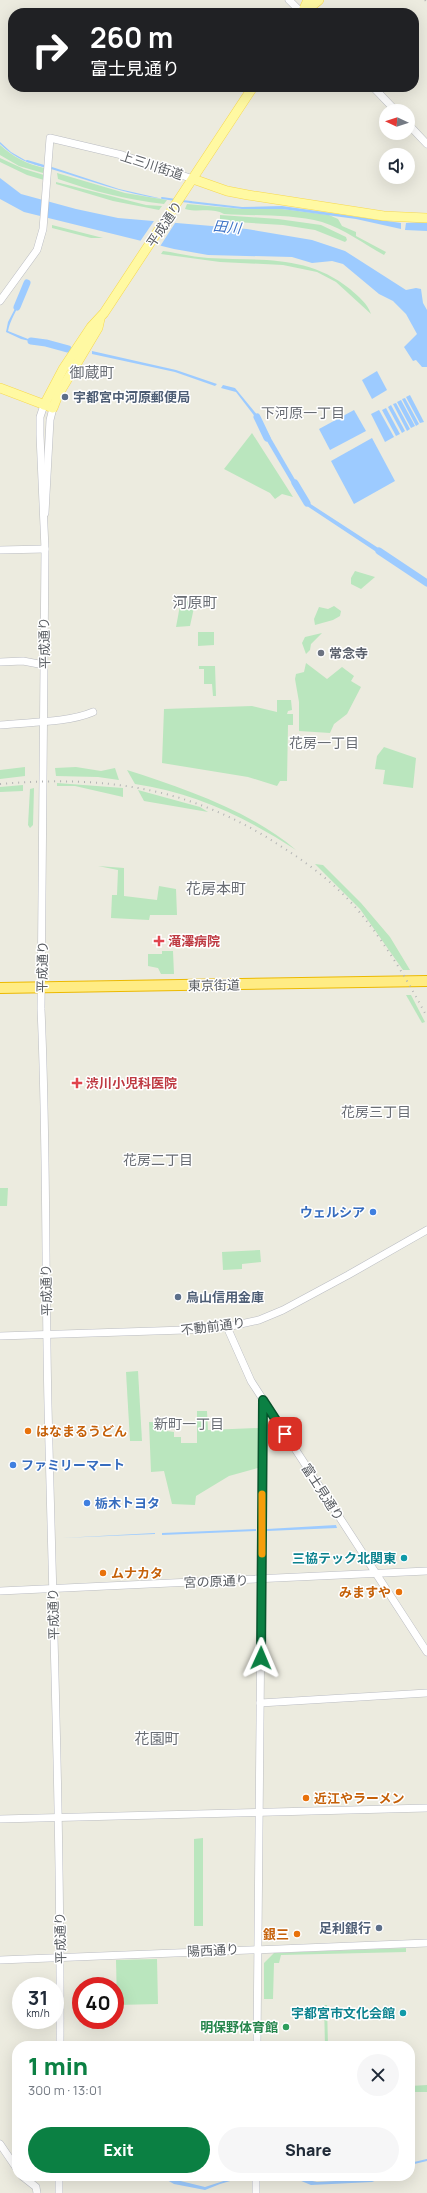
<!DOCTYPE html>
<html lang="en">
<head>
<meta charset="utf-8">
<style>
  :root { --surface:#fff; --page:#f6f6f7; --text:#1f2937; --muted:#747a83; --accent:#0b8043 }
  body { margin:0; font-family:Manrope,"Noto Sans JP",sans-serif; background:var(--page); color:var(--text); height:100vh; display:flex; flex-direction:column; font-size:15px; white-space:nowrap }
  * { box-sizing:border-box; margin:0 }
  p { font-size:13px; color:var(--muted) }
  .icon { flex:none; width:22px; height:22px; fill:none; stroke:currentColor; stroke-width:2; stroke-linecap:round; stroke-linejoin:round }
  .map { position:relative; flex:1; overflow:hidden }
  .sheet { position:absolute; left:12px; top:2041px; width:403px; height:140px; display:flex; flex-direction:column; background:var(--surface); border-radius:16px; box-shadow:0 4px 16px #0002 }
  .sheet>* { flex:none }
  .banner { position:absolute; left:8px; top:8px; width:411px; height:84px; border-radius:16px; box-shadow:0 4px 16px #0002; background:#202124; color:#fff; overflow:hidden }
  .needle { width:26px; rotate:274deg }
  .controls { position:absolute; left:379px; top:104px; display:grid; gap:8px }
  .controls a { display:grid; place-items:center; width:36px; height:36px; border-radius:50%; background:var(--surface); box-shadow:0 4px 16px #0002; font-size:20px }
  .speed { position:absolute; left:12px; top:1977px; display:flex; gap:8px; font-size:20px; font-weight:700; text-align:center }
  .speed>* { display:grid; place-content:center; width:52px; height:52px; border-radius:50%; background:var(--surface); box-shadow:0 4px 16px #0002; line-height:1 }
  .speed small { font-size:10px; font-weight:400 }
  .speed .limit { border:6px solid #d22; background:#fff; color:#111 }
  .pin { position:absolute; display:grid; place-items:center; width:34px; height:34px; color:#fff; margin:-17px; border-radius:8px; box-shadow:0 2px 6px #0006 }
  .me { position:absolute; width:44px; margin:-22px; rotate:1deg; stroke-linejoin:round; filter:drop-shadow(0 0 3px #0008) }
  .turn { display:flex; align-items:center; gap:14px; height:84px; padding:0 16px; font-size:18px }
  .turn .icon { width:52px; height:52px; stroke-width:2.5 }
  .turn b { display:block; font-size:28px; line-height:34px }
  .round { display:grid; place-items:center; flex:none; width:42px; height:42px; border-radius:21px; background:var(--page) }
  .overview { display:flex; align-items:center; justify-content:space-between; height:68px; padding:0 16px }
  h1 { font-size:24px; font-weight:800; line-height:30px; color:var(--accent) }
  .cta { display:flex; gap:8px; margin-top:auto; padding:8px 16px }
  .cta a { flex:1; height:46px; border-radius:24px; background:var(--accent); color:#fff; font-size:16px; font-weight:800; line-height:46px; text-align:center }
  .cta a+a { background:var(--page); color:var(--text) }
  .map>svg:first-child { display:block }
  .green { fill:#bae6be }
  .water { fill:#9dcbff }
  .pier { fill:#ecebdf }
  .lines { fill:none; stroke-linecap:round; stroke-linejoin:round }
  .stream { stroke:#9dcbff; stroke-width:2 }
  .canal { stroke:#9dcbff; stroke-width:7 }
  .minor-casing { stroke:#babcc2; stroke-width:8 }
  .major-casing { stroke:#f7d84e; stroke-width:10 }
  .highway-casing { stroke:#ecb900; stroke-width:12 }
  .minor { stroke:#fff; stroke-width:7 }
  .major { stroke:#fff9a2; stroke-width:9 }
  .highway { stroke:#ffec84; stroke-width:10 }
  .rail { stroke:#b3b4b4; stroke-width:2; stroke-dasharray:1 5; stroke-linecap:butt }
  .route-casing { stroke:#07532c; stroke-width:10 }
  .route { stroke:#0b8043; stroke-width:7 }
  .slow { stroke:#f59e0b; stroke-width:7 }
  .service-dot { fill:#5c6f8a; stroke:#fff; stroke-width:1.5 }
  .worship-dot { fill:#6b7280; stroke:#fff; stroke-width:1.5 }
  .health-dot { fill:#e0444e; stroke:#fff; stroke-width:1.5 }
  .shop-dot { fill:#3f7fe0; stroke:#fff; stroke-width:1.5 }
  .food-dot { fill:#e8710a; stroke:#fff; stroke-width:1.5 }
  .culture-dot { fill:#0f9aa8; stroke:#fff; stroke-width:1.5 }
  .leisure-dot { fill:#2e9e5b; stroke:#fff; stroke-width:1.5 }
  .labels { text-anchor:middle; stroke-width:3; stroke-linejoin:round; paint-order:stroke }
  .street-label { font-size:13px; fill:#585c61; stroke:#fff }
  .service-label { font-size:13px; font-weight:bold; fill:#4e5e75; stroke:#fff; text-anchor:start }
  .worship-label { font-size:13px; font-weight:bold; fill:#5b616d; stroke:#fff; text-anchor:start }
  .health-label { font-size:13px; font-weight:bold; fill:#be3a42; stroke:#fff; text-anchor:start }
  .shop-label { font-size:13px; font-weight:bold; fill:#366cbe; stroke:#fff; text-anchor:start }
  .food-label { font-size:13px; font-weight:bold; fill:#c56008; stroke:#fff; text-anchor:start }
  .culture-label { font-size:13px; font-weight:bold; fill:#0d838f; stroke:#fff; text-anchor:end }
  .leisure-label { font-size:13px; font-weight:bold; fill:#27864d; stroke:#fff; text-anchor:end }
  .water-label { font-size:14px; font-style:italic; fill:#3c72c6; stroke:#fff }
  .neighbourhood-label { font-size:14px; fill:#696d74; stroke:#fff }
  .quarter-label { font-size:15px; fill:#696d74; stroke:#fff }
</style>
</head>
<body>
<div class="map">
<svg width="427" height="2193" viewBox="0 0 427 2193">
  <rect width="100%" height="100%" fill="#ecebdf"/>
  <g class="green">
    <path d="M 0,145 C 13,157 27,164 44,168 L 43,173 L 19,166 L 0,155 Z"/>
    <polygon points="0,158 24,169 44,175 44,180 27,175 0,162"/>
    <path d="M 57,173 L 125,193 L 167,200 L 164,204 C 128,200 92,191 58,179 Z"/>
    <polygon points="56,182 146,205 162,206 159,210 113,201 56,184"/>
    <path d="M 187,204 L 242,209 L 282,209 L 329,215 L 338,219 L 342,226 L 356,232 L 356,236 L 386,252 L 384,255 C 364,244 344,229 322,222 C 292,214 255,216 224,214 C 211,207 199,213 185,209 Z"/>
    <polygon points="220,215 278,219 321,225 346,237 347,240 345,242 315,230 283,225 220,221"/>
    <polygon points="52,225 103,238 91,238 52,228"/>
    <path d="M 163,251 C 178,253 193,257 208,258 C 260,261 307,254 350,289 C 359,297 367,303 371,314 L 336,282 L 317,272 L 283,265 L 220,262 L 161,254 Z"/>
    <polygon points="252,433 293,497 282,494 275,499 270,493 224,469"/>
    <polygon points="355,571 375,577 361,589 351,584 351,578"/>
    <polygon points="181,600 195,603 190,626 176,627"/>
    <polygon points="334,606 341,611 340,616 333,620 315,625 314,619 319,607 328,609"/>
    <polygon points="198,632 214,632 214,645 198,646"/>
    <polygon points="322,633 311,644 310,650 306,654 302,643 305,637"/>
    <polygon points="306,663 327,679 342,667 354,676 351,681 361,687 347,714 334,724 330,733 299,731 299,702 295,679 296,674 304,672"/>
    <polygon points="199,666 215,666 216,696 213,696 212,684 204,684 204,669 199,669"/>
    <polygon points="277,700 291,700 292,710 288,711 287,714 293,714 293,725 288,725 287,781 280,781 277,786 248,777 162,763 164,709 252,706 277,712"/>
    <polygon points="384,747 416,758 413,788 383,784 385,770 375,769 377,756"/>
    <polygon points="25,767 25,776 0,779 0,770"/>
    <polygon points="76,767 101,771 115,768 119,780 98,777 56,776 55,768"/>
    <path d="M 127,770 C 183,788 251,811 296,850 C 247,818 193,792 135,784 Z"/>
    <polygon points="57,783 123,788 123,797 75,786 57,786"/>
    <polygon points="23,785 23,791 0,792 0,787"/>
    <polygon points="34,788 33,825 30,828 28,825 30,789"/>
    <polygon points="138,790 200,807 208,812 144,801"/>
    <polygon points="315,864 323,865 361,903 390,937 410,970 403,970 360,909"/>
    <polygon points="98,866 124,868 124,896 157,900 159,886 176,889 177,915 150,915 149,920 111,918 112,895 117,895 118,870"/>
    <polygon points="162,951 173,951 174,974 161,974 158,968 148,966 148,954 162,954"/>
    <polygon points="406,995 411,995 425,1022 422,1023"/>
    <polygon points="0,1188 8,1188 7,1206 0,1206"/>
    <polygon points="260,1250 261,1262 242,1264 242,1269 223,1270 222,1252"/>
    <polygon points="138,1371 142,1441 130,1441 126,1372"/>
    <polygon points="197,1411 207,1411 208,1430 258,1428 258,1468 229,1476 196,1496 195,1505 172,1504 164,1471 151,1472 149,1422 163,1422 166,1425 167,1431 174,1432 174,1437 181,1437 181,1443 197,1443"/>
    <polygon points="203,1838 203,1926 194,1926 194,1839"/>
    <polygon points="406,1948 406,1952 281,1955 279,1963 274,1963 273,1999 264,1999 264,1963 274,1953"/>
    <polygon points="157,1959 158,2004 117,2005 116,1960"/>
    <polygon points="324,2005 327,2005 328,2046 325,2046"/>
    <polygon points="427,2085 427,2092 410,2092 410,2086"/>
  </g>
  <g class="water">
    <path d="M 0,142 L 11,152 L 30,163 L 52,167 L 119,189 L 163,199 C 124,194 89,180 51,169 C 29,163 18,161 0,144 Z"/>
    <polygon points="0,178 21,194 76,209 118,218 247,229 312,240 345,251 406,290 416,288 421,289 423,303 427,310 427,367 422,367 416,360 413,361 404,347 417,334 406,314 393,301 379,294 343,264 332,261 312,263 292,257 208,255 174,249 24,212 0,199"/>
    <polygon points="190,201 242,207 282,206 401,223 401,229 356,219 282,209 242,209 189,203"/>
    <polygon points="427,222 427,231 405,230 406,223"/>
    <path d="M 20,299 L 22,299 C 17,310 10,320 8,331 L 38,343 L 21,339 L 6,332 L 8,322 Z"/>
    <polygon points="92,351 176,370 217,384 215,386 175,372 92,354"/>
    <polygon points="377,371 387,390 372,399 362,380"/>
    <polygon points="223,385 235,388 263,422 259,425 259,422 236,392 221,388"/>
    <polygon points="410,395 424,422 420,423 406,397"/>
    <polygon points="405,398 419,424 416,426 402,399"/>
    <polygon points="401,400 415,426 411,428 397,402"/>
    <polygon points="396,403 410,429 407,431 393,404"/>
    <polygon points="391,405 405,431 402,433 388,407"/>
    <polygon points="386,408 400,434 396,436 382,410"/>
    <polygon points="354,410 366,431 330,450 319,429"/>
    <polygon points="379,410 394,437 385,442 371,414"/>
    <polygon points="265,428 301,490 297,492 261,431"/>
    <polygon points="372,438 395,481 354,504 331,461"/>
    <polygon points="304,496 309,503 386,553 387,559 307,506 301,497"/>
    <polygon points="336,1525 337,1528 267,1531 267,1529"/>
    <polygon points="256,1529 256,1531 162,1535 162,1533"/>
    <polygon points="155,1533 155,1534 62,1538"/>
    <polygon points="160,2176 205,2187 239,2176 247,2176 220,2184 205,2190 174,2184"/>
    <polygon points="289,2176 317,2182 372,2179 387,2176 372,2182 311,2185"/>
  </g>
  <polygon class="pier" points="156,218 177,220 159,248 139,243"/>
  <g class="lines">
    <g class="stream">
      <polyline points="27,161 44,166"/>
      <polyline points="162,198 176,200"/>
      <polyline points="182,201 191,202"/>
      <polyline points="410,2164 427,2160"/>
      <polyline points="338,2182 369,2176"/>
    </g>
    <g class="canal">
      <polyline points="17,307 27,283"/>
      <polyline points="31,341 46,343 68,349"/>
      <polyline points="257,417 267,438"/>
      <polyline points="295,483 307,503"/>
      <polyline points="379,551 427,583"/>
    </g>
    <g class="minor-casing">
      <g id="minor">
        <polyline points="289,0 302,13"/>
        <polyline points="373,87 396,111"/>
        <polyline points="408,124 427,144"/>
        <polyline points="0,301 37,250 43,229 50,138 122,155 193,179"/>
        <path d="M 44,405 L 40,417 L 40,435 L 45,549 L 41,1009 C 47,1141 45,1273 48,1405 C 53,1619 61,1832 60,2046"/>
        <polyline points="45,513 50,420 53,408"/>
        <polyline points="0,550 45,549"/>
        <polyline points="0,662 23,661 44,665"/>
        <path d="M 0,725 C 28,722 67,723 93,712"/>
        <polyline points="227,1327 251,1381 427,1652"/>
        <polyline points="0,1336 185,1330 227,1327 259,1320 283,1310 348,1275 427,1230"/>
        <polyline points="0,1591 427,1571"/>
        <polyline points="260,1703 427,1693"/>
        <polyline points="0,1819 427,1808"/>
        <polyline points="0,1960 427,1943"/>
        <polyline points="257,2046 263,1400"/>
        <polyline points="0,2144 17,2169"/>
        <polyline points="22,2176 36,2187 37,2193"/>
        <polyline points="59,2193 59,2176"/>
        <polyline points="256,2193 256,2176"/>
      </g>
    </g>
    <g class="major-casing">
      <g id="major">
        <polyline points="302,13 308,0"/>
        <polyline points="303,13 319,0"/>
        <polyline points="193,179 227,191 248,195 384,216 427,218"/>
        <polyline points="0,388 53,408 58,395 98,328 100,319"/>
        <polyline points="44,405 63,369 91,327 104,313 253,87"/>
      </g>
    </g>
    <g class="highway-casing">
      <polyline id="highway" points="0,988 427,981"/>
    </g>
    <use href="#minor" class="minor"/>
    <use href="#major" class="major"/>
    <use href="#highway" class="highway"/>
    <g class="rail">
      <polyline points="425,0 427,2"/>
      <path d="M 0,784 C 105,775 192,787 282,847 C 309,864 335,884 356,908 C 384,941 407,979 427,1017"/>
    </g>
  </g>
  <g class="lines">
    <g class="route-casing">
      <polyline id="route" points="261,1658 263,1400 285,1434"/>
    </g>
    <use href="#route" class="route"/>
    <polyline class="slow" points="262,1554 262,1494"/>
  </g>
  <g class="service-dot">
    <circle cx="65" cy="397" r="4"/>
    <circle cx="178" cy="1297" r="4"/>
    <circle cx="379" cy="1928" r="4"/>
  </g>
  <circle class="worship-dot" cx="321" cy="653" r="4"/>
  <g class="health-dot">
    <path d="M157 935h4v4h4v4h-4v4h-4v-4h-4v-4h4z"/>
    <path d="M75 1077h4v4h4v4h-4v4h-4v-4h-4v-4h4z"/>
  </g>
  <g class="shop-dot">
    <circle cx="373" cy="1212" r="4"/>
    <circle cx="13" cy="1465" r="4"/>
    <circle cx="87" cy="1503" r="4"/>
  </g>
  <g class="food-dot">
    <circle cx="28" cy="1431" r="4"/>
    <circle cx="103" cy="1573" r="4"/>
    <circle cx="399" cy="1592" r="4"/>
    <circle cx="306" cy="1798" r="4"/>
    <circle cx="297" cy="1934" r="4"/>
  </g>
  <g class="culture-dot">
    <circle cx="404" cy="1558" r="4"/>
    <circle cx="403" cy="2013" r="4"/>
  </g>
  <circle class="leisure-dot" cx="286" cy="2027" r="4"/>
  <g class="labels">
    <g class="street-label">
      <text transform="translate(152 165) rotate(18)" y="5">上三川街道</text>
      <text transform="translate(164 224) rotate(-56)" y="5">平成通り</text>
      <text transform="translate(44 643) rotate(-91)" y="5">平成通り</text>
      <text transform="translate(42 967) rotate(-89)" y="5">平成通り</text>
      <text transform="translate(214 985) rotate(-1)" y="5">東京街道</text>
      <text transform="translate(46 1290) rotate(-91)" y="5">平成通り</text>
      <text transform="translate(213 1326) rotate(-7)" y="5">不動前通り</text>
      <text transform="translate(323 1492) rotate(57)" y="5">富士見通り</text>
      <text transform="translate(216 1581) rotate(-2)" y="5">宮の原通り</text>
      <text transform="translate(53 1614) rotate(-91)" y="5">平成通り</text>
      <text transform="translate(60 1938) rotate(-91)" y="5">平成通り</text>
      <text transform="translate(213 1950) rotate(-3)" y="5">陽西通り</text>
    </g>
    <g class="service-label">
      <text x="73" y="402">宇都宮中河原郵便局</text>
      <text x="186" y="1302">烏山信用金庫</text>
      <text x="371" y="1933" text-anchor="end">足利銀行</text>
    </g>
    <g class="worship-label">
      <text x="329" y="658">常念寺</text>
    </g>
    <g class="health-label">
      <text x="168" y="946">滝澤病院</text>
      <text x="86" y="1088">渋川小児科医院</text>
    </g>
    <g class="shop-label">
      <text x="365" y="1217" text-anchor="end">ウェルシア</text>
      <text x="21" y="1470">ファミリーマート</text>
      <text x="95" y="1508">栃木トヨタ</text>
    </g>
    <g class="food-label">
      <text x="36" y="1436">はなまるうどん</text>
      <text x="111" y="1578">ムナカタ</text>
      <text x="391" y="1597" text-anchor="end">みますや</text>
      <text x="314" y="1803">近江やラーメン</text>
      <text x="289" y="1939" text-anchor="end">銀三</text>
    </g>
    <g class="culture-label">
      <text x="396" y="1563">三協テック北関東</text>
      <text x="395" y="2018">宇都宮市文化会館</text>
    </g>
    <g class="leisure-label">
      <text x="278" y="2032">明保野体育館</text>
    </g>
    <g class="water-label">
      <text transform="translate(227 227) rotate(6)" y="5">田川</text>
    </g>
    <g class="neighbourhood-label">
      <text x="303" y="418">下河原一丁目</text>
      <text x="324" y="748">花房一丁目</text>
      <text x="376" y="1117">花房三丁目</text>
      <text x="158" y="1165">花房二丁目</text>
      <text x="189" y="1429">新町一丁目</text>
    </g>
    <g class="quarter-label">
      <text x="92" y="378">御蔵町</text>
      <text x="195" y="608">河原町</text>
      <text x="216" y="894">花房本町</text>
      <text x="157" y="1744">花園町</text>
    </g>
  </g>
</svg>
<div class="controls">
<a><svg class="needle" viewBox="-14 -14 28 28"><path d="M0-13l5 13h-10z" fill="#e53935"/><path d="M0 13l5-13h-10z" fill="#747a83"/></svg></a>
<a><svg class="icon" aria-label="sound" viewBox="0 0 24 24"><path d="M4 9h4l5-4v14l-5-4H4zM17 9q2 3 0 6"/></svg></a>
</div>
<div class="speed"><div>31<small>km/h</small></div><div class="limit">40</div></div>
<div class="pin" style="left:285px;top:1434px;background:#d93025"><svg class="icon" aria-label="arrive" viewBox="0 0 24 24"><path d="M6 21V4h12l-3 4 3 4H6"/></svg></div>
<svg class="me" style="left:261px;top:1658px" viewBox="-20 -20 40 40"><path d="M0-17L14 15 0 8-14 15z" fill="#0b8043" stroke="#fff" stroke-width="4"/></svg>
<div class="banner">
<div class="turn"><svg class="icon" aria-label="right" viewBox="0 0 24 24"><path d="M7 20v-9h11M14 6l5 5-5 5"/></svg><div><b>260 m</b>富士見通り</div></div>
</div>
<section class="sheet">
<div class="overview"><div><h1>1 min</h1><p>300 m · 13:01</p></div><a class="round"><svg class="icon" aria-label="close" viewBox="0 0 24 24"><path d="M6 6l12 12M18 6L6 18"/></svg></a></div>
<div class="cta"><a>Exit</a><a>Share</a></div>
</section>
</div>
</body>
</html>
